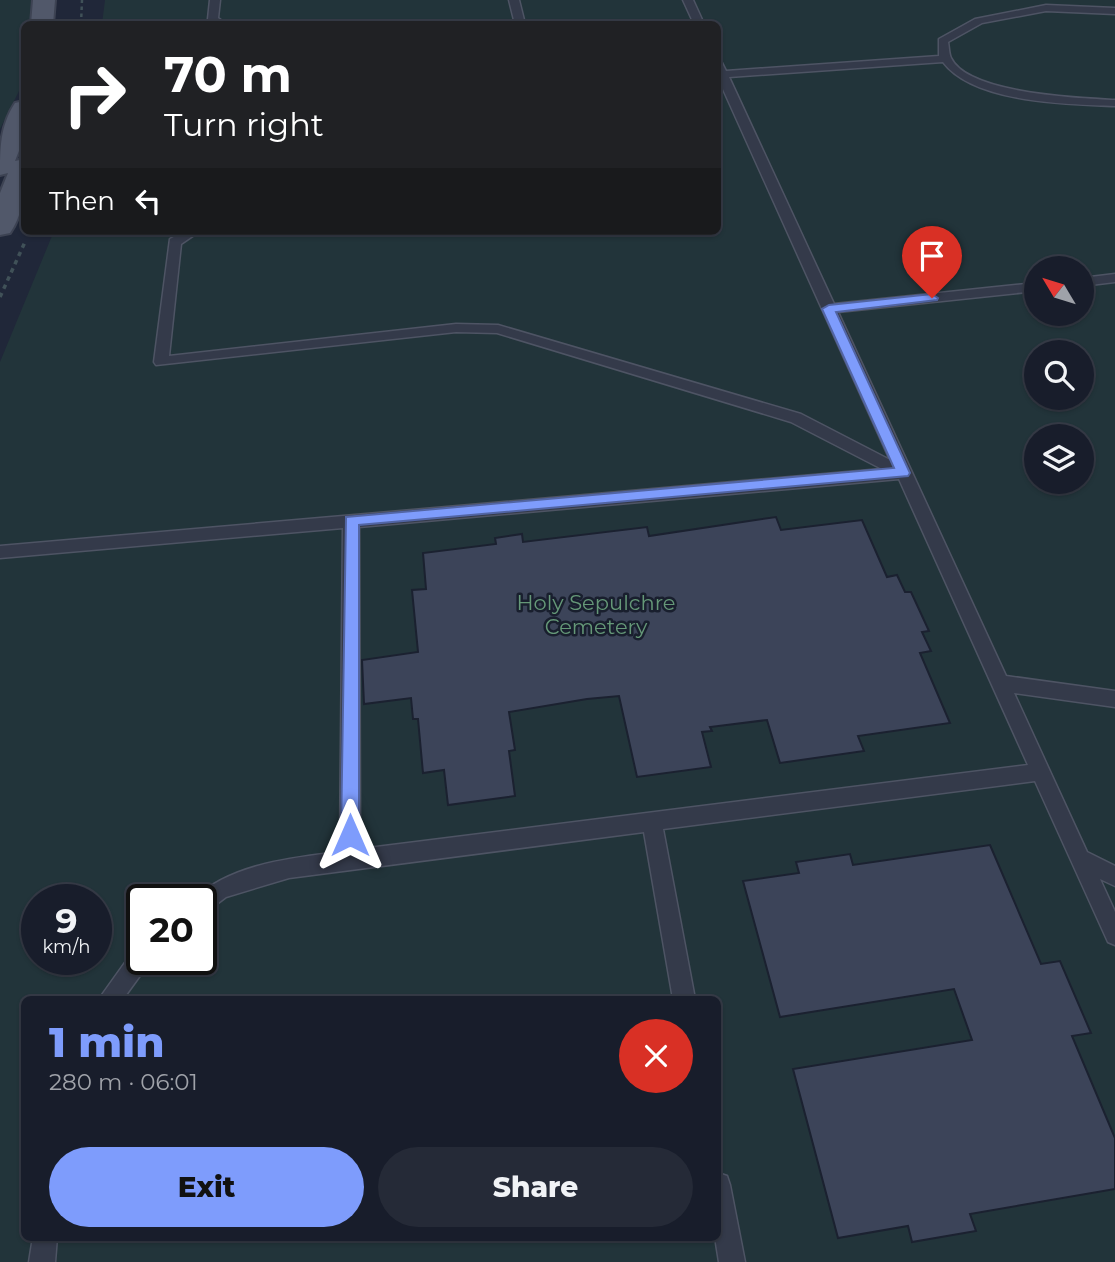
<!DOCTYPE html>
<html lang="en">
<head>
<meta charset="utf-8">
<style>
  :root { --surface:#181d2b; --page:#252a37; --text:#f1f3f6; --muted:#9fa2a9; --line:#363b47; --accent:#7e9cfc }
  body { margin:0; font-family:Montserrat,sans-serif; background:var(--page); color:var(--text); height:100vh; display:flex; flex-direction:column; font-size:26px; white-space:nowrap }
  * { box-sizing:border-box; margin:0 }
  p { font-size:23px; color:var(--muted) }
  .icon { flex:none; width:38px; height:38px; fill:none; stroke:currentColor; stroke-width:2; stroke-linecap:round; stroke-linejoin:round }
  .map { position:relative; flex:1; overflow:hidden }
  .drawer { position:absolute; left:21px; top:996px; width:700px; height:245px; display:flex; flex-direction:column; background:var(--surface); border-radius:10px; box-shadow:0 2px 5px #0004,0 0 0 2px var(--line) }
  .drawer>* { flex:none }
  .guide { position:absolute; left:21px; top:21px; width:700px; height:214px; border-radius:10px; box-shadow:0 2px 5px #0004,0 0 0 2px var(--line); background:#202124; color:#fff; overflow:hidden }
  .needle { width:46px; rotate:308deg }
  .buttons { position:absolute; left:1024px; top:256px; display:grid; gap:14px }
  .buttons a { display:grid; place-items:center; width:70px; height:70px; border-radius:50%; background:var(--surface); box-shadow:0 2px 5px #0004,0 0 0 2px var(--line); font-size:35px }
  .speed { position:absolute; left:21px; top:884px; display:flex; gap:14px; font-size:35px; font-weight:700; text-align:center }
  .speed>* { display:grid; place-content:center; width:91px; height:91px; border-radius:50%; background:var(--surface); box-shadow:0 2px 5px #0004,0 0 0 2px var(--line); line-height:1 }
  .speed small { font-size:18px; font-weight:400 }
  .speed .limit { border:4px solid #111; border-radius:10px; background:#fff; color:#111 }
  .pin { position:absolute; display:grid; place-items:center; width:60px; height:60px; color:#fff; margin:-72px -30px; border-radius:50% 50% 50% 0; rotate:-45deg; box-shadow:0 0 7px #0007 }
  .pin .icon { rotate:45deg }
  .me { position:absolute; width:77px; margin:-38px; rotate:0deg; stroke-linejoin:round; filter:drop-shadow(0 0 5px #0008) }
  .turn { display:flex; align-items:center; gap:24px; height:147px; padding:0 28px; font-size:32px }
  .turn .icon { width:91px; height:91px; stroke-width:2.5 }
  .turn b { display:block; font-size:49px; line-height:60px }
  .then { display:flex; align-items:center; height:66px; padding:0 28px; background:#0003; gap:14px; font-size:26px }
  .round { display:grid; place-items:center; flex:none; width:74px; height:74px; border-radius:37px; background:var(--page) }
  .overview { display:flex; align-items:center; justify-content:space-between; height:119px; padding:0 28px }
  h1 { font-size:42px; font-weight:800; line-height:52px; color:var(--accent) }
  .button { display:flex; gap:14px; margin-top:auto; padding:14px 28px }
  .button a { flex:1; height:80px; border-radius:42px; background:var(--accent); color:#111; font-size:28px; font-weight:800; line-height:80px; text-align:center }
  .button a+a { background:var(--page); color:var(--text) }
  .map>svg:first-child { display:block }
  .green { fill:#22343a; fill-rule:evenodd }
  .building { fill:#3c4459; stroke:#1b2130; stroke-width:2 }
  .lines { fill:none; stroke-linecap:round; stroke-linejoin:round }
  .lane-casing { stroke:#4e5464; stroke-width:3 }
  .primary-casing { stroke:#3d4353; stroke-width:4 }
  .path-far1 { stroke:#405158; stroke-width:2.5; stroke-dasharray:3.5 3.5; stroke-linecap:butt }
  .path { stroke:#405158; stroke-width:3.5; stroke-dasharray:4.5 4.5; stroke-linecap:butt }
  .lane { fill:#343a4a; fill-rule:evenodd }
  .primary { fill:#51586a; fill-rule:evenodd }
  .route { fill:#7e9cfc; stroke:#5265a4; stroke-width:2 }
  .labels { text-anchor:middle; stroke-width:5; stroke-linejoin:round; paint-order:stroke }
  .park-label { font-size:21px; fill:#659878; stroke:#191f2e }
</style>
</head>
<body>
<div class="map">
<svg width="1115" height="1262" viewBox="0 0 1115 1262">
  <rect width="100%" height="100%" fill="#202739"/>
  <g class="green">
    <polygon points="0,0 32,0 31,24 24,24 24,81 0,129"/>
    <path d="M 105,0 L 1115,0 L 1115,1262 L 0,1262 L 0,362 L 54,231 L 718,231 L 718,24 L 102,24 ZM 1036,268 L 1082,268 L 1082,313 L 1036,313 ZM 1036,352 L 1082,352 L 1082,397 L 1036,397 ZM 1036,436 L 1082,436 L 1082,481 L 1036,481 ZM 37,900 L 96,900 L 96,959 L 37,959 ZM 142,900 L 201,900 L 201,959 L 142,959 ZM 24,999 L 718,999 L 718,1237 L 24,1237 Z"/>
  </g>
  <g class="building">
    <polygon points="776,517 781,530 862,520 887,577 897,575 905,592 911,592 929,631 922,632 931,651 920,653 950,723 858,736 864,751 780,763 767,720 710,727 712,731 702,732 711,767 637,777 619,696 587,699 509,712 515,750 509,751 515,796 448,805 444,770 423,773 418,719 413,719 411,698 364,704 362,660 418,652 412,590 426,589 423,553 496,544 495,538 522,534 523,542 647,527 649,536"/>
    <polygon points="990,845 1041,964 1060,961 1091,1033 1072,1036 1115,1138 1115,1189 970,1214 976,1231 912,1242 908,1226 838,1238 793,1069 972,1040 954,989 780,1017 743,881 799,873 796,862 850,854 853,865"/>
  </g>
  <g class="lines">
    <g class="lane-casing">
      <g id="lane">
        <polygon points="210,0 220,0 218,18 226,24 215,24 208,19"/>
        <polygon points="509,0 519,0 525,24 515,24"/>
        <polygon points="683,0 693,0 704,24 694,24"/>
        <path d="M 1046,5 L 1115,8 L 1115,14 L 1046,11 L 982,23 L 948,42 C 949,47 949,54 951,58 C 968,94 1080,98 1115,100 L 1115,106 C 1067,104 974,103 943,62 L 729,77 L 834,304 L 1036,283 L 1036,291 L 838,312 L 1006,676 L 1115,691 L 1115,707 L 1014,693 L 1087,852 L 1115,866 L 1115,886 L 1100,879 L 1115,912 L 1115,945 L 1108,942 L 1035,781 L 663,829 L 695,999 L 673,999 L 644,832 L 289,878 L 226,897 L 201,916 L 201,900 L 193,900 C 230,864 291,858 340,852 L 343,528 L 0,558 L 0,546 L 882,469 L 791,422 L 497,333 L 456,332 L 156,365 L 154,362 L 170,239 L 185,231 L 200,231 L 181,244 L 169,356 L 456,324 L 498,325 L 801,414 L 890,460 L 718,78 L 718,62 L 722,63 L 726,71 L 939,56 L 939,39 L 975,19 ZM 899,479 L 1028,765 L 360,849 L 359,527 Z"/>
        <polygon points="1115,274 1115,282 1082,286 1082,278"/>
        <polygon points="142,947 142,959 152,959 123,999 99,999 134,950"/>
        <polygon points="718,1173 727,1176 730,1185 745,1262 719,1262 715,1237 718,1237"/>
        <polygon points="33,1237 57,1237 55,1262 29,1262"/>
      </g>
    </g>
    <g class="primary-casing">
      <g id="primary">
        <polygon points="33,0 55,0 53,24 31,24"/>
        <path d="M 24,101 L 24,138 L 15,161 L 24,159 C 24,186 26,210 10,233 L 0,235 L 0,193 L 8,173 L 0,175 C 0,148 0,126 15,103 Z"/>
      </g>
    </g>
    <polyline class="path-far1" points="81,24 82,0"/>
    <polyline class="path" points="0,297 25,242"/>
    <use href="#lane" class="lane"/>
    <use href="#primary" class="primary"/>
  </g>
  <polygon class="route" points="932,294 938,298 937,300 836,312 910,473 908,476 359,525 359,835 356,841 350,844 344,841 341,835 346,517 894,468 822,309 829,305"/>
  <g class="labels">
    <g class="park-label">
      <text x="596" y="610">Holy Sepulchre<tspan x="596" dy="24">Cemetery</tspan></text>
    </g>
  </g>
</svg>
<div class="buttons">
<a><svg class="needle" viewBox="-14 -14 28 28"><path d="M0-13l5 13h-10z" fill="#e53935"/><path d="M0 13l5-13h-10z" fill="#9fa2a9"/></svg></a>
<a><svg class="icon" aria-label="search" viewBox="0 0 24 24"><circle cx="10" cy="10" r="6"/><path d="M15 15l6 6"/></svg></a>
<a><svg class="icon" aria-label="layers" viewBox="0 0 24 24"><path d="M12 4l9 5-9 5-9-5zM3 14l9 5 9-5"/></svg></a>
</div>
<div class="speed"><div>9<small>km/h</small></div><div class="limit">20</div></div>
<div class="pin" style="left:932px;top:298px;background:#d93025"><svg class="icon" aria-label="arrive" viewBox="0 0 24 24"><path d="M6 21V4h12l-3 4 3 4H6"/></svg></div>
<svg class="me" style="left:350px;top:835px" viewBox="-20 -20 40 40"><path d="M0-17L14 15 0 8-14 15z" fill="#7e9cfc" stroke="#fff" stroke-width="4"/></svg>
<div class="guide">
<div class="turn"><svg class="icon" aria-label="right" viewBox="0 0 24 24"><path d="M7 20v-9h11M14 6l5 5-5 5"/></svg><div><b>70 m</b>Turn right</div></div>
<div class="then">Then<svg class="icon" aria-label="left" viewBox="0 0 24 24"><path d="M17 20v-9H6M10 6l-5 5 5 5"/></svg></div>
</div>
<section class="drawer">
<div class="overview"><div><h1>1 min</h1><p>280 m · 06:01</p></div><a class="round" style="background:#d93025;color:#fff"><svg class="icon" aria-label="close" viewBox="0 0 24 24"><path d="M6 6l12 12M18 6L6 18"/></svg></a></div>
<div class="button"><a>Exit</a><a>Share</a></div>
</section>
</div>
</body>
</html>
